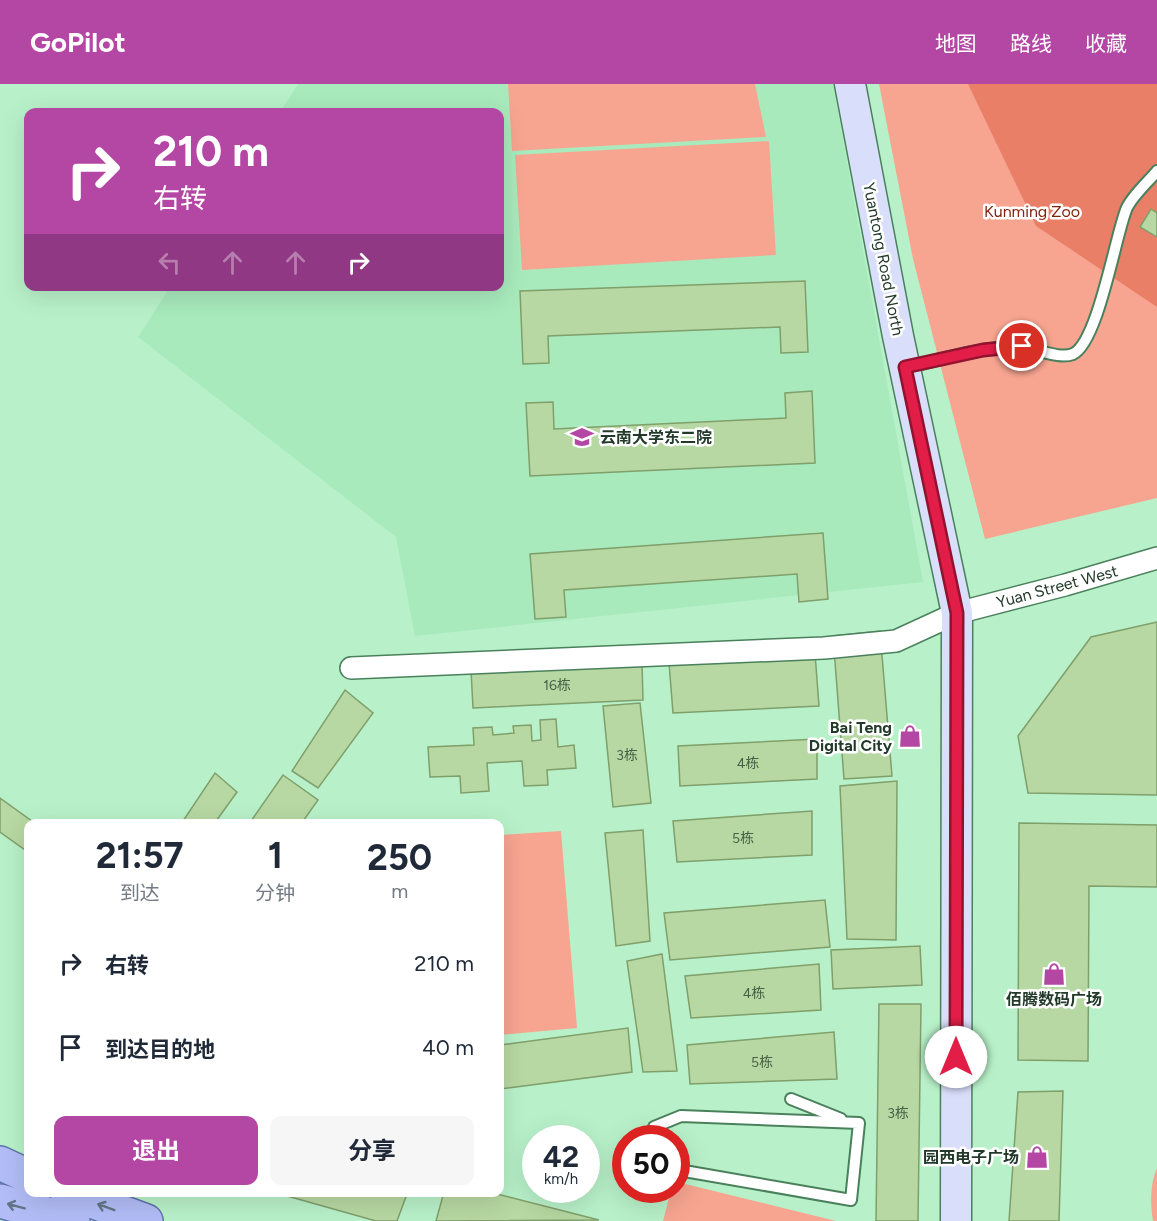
<!DOCTYPE html>
<html lang="zh">
<head>
<meta charset="utf-8">
<style>
  :root { --surface:#fff; --page:#f6f6f7; --text:#1f2937; --muted:#747a83; --accent:#b446a4 }
  body { margin:0; font-family:Figtree,"Noto Sans SC",sans-serif; background:var(--page); color:var(--text); height:100vh; display:flex; flex-direction:column; font-size:22px; white-space:nowrap }
  * { box-sizing:border-box; margin:0 }
  p { font-size:20px; color:var(--muted) }
  .icon { flex:none; width:33px; height:33px; fill:none; stroke:currentColor; stroke-width:2; stroke-linecap:round; stroke-linejoin:round }
  .map { position:relative; flex:1; overflow:hidden }
  .details { position:absolute; left:24px; top:735px; width:480px; height:378px; display:flex; flex-direction:column; background:var(--surface); border-radius:12px; box-shadow:0 6px 24px #0002 }
  .details>* { flex:none }
  .banner { position:absolute; left:24px; top:24px; width:480px; height:183px; border-radius:12px; box-shadow:0 6px 24px #0002; background:#b446a4; color:#fff; overflow:hidden }
  .speed { position:absolute; left:522px; top:1041px; display:flex; gap:12px; font-size:30px; font-weight:700; text-align:center }
  .speed>* { display:grid; place-content:center; width:78px; height:78px; border-radius:50%; background:var(--surface); box-shadow:0 6px 24px #0002; line-height:1 }
  .speed small { font-size:15px; font-weight:400 }
  .speed .limit { border:9px solid #d22; background:#fff; color:#111 }
  .pin { position:absolute; display:grid; place-items:center; width:51px; height:51px; color:#fff; margin:-26px; border:3px solid #fff; border-radius:50%; box-shadow:0 2px 6px #0007 }
  .me { position:absolute; width:66px; margin:-33px; rotate:0deg; stroke-linejoin:round; filter:drop-shadow(0 0 4px #0008) }
  .turn { display:flex; align-items:center; gap:21px; height:126px; padding:0 30px; font-size:27px }
  .turn .icon { width:78px; height:78px; stroke-width:2.5 }
  .turn b { display:block; font-size:42px; line-height:51px }
  .lanes { display:flex; align-items:center; height:57px; padding:0 30px; background:#0003; justify-content:center; gap:30px; direction:ltr }
  .lanes .off { opacity:.35 }
  .eta { display:flex; justify-content:space-evenly; align-items:center; height:102px; text-align:center }
  .eta b { font-size:36px; font-weight:700; line-height:42px }
  .primary-button { display:flex; gap:12px; margin-top:auto; padding:12px 30px }
  .primary-button a { flex:1; height:69px; border-radius:12px; background:var(--accent); color:#fff; font-size:24px; font-weight:700; line-height:69px; text-align:center }
  .primary-button a+a { background:var(--page); color:var(--text) }
  ul { padding:0; list-style:none }
  li { display:flex; align-items:center; gap:18px; height:84px; padding:0 30px }
  li div { flex:1 }
  li b { display:block; font-size:22px }
  li em { font-style:normal }
  header { display:flex; align-items:center; gap:36px; box-sizing:border-box; height:84px; padding:0 30px; background:var(--accent); color:#fff }
  header strong { font-size:28px }
  nav { display:flex; gap:33px; margin-inline-start:auto; font-size:21px }
  .map>svg:first-child { display:block }
  .built { fill:#a8eabc }
  .green { fill:#f7a591 }
  .forest { fill:#e97f67 }
  .building { fill:#b7d8a2; stroke:#7f9f6b; stroke-width:1.5 }
  .lines { fill:none; stroke-linecap:round; stroke-linejoin:round }
  .service-casing { stroke:#4a805c; stroke-width:14 }
  .minor-casing { stroke:#4a805c; stroke-width:24 }
  .secondary-casing { stroke:#4a805c; stroke-width:33 }
  .primary-casing { stroke:#5f73ab; stroke-width:36 }
  .service { stroke:#fff; stroke-width:10 }
  .minor { stroke:#fff; stroke-width:21 }
  .secondary { stroke:#d9defb; stroke-width:30 }
  .primary { stroke:#b2bdf7; stroke-width:33 }
  .oneway { stroke:#637586 }
  .route-casing { stroke:#92132f; stroke-width:15 }
  .route { stroke:#e11d48; stroke-width:10 }
  .labels { text-anchor:middle; stroke-width:5; stroke-linejoin:round; paint-order:stroke }
  .number-label { font-size:14px; fill:#486248 }
  .park-label { font-size:16px; fill:#81220c; stroke:#fff }
  .street-label { font-size:16px; fill:#233a2a; stroke:#fff }
  .poi-label { font-size:16px; font-weight:bold; fill:#233a2a; stroke:#fff; text-anchor:end }
</style>
</head>
<body>
<header>
<strong>GoPilot</strong>
<nav><a>地图</a><a>路线</a><a>收藏</a></nav>
</header>
<div class="map">
<svg width="1157" height="1137" viewBox="0 0 1157 1137">
  <rect width="100%" height="100%" fill="#b8f1c9"/>
  <polygon class="built" points="298,0 833,0 923,498 415,552 396,453 138,253 170,203 500,202 500,28 280,28"/>
  <g class="green">
    <polygon points="508,0 755,0 766,53 512,67"/>
    <polygon points="879,0 1157,0 1157,414 985,455 913,175"/>
    <polygon points="769,57 776,171 522,186 515,71"/>
    <polygon points="561,747 577,944 500,951 500,751"/>
    <path d="M 1157,1084 L 1157,1137 L 1153,1137 C 1150,1120 1150,1099 1157,1084 Z"/>
    <polygon points="677,1098 836,1137 663,1137 671,1106 676,1106"/>
  </g>
  <polygon class="forest" points="968,0 1157,0 1157,223 1036,142"/>
  <g class="building">
    <polygon points="1151,125 1157,129 1157,153 1140,143"/>
    <polygon points="805,197 808,268 781,269 780,243 548,252 549,279 523,280 520,207"/>
    <polygon points="812,307 815,379 530,392 526,319 553,318 554,345 786,334 785,309"/>
    <polygon points="823,449 828,515 799,518 797,490 564,506 566,533 535,535 530,470"/>
    <polygon points="1157,538 1157,711 1028,709 1018,652 1091,553"/>
    <polygon points="880,547 892,692 844,695 833,552"/>
    <polygon points="815,569 819,622 673,629 669,579"/>
    <polygon points="642,579 643,616 473,624 471,586"/>
    <polygon points="345,606 373,629 318,704 292,687"/>
    <polygon points="640,619 651,719 613,723 603,622"/>
    <polygon points="556,635 558,663 574,661 576,684 547,686 548,701 524,702 522,677 487,679 489,707 461,709 460,692 430,693 428,663 474,661 473,644 492,643 493,651 514,649 513,642 531,641 532,657 541,656 540,636"/>
    <polygon points="817,655 817,695 680,702 678,662"/>
    <polygon points="215,689 237,708 214,740 181,740"/>
    <polygon points="283,691 318,716 301,740 249,740"/>
    <polygon points="897,697 896,856 847,855 840,702"/>
    <polygon points="0,714 36,740 28,740 28,768 0,748"/>
    <polygon points="812,727 812,771 677,778 673,737"/>
    <polygon points="1019,739 1157,741 1157,803 1089,802 1088,977 1018,976"/>
    <polygon points="643,746 650,857 616,862 605,749"/>
    <polygon points="825,816 830,863 670,876 664,829"/>
    <polygon points="920,862 922,901 833,905 831,866"/>
    <polygon points="662,870 677,987 643,988 627,877"/>
    <polygon points="819,880 821,926 691,934 685,892"/>
    <polygon points="879,920 921,920 918,1137 876,1137"/>
    <polygon points="628,944 632,988 500,1005 500,961"/>
    <polygon points="834,948 837,995 690,1000 687,961"/>
    <polygon points="1063,1007 1059,1137 1009,1137 1018,1008"/>
    <polygon points="273,1108 402,1108 407,1110 397,1137 376,1137"/>
    <polygon points="444,1108 489,1108 599,1136 436,1137"/>
  </g>
  <g class="lines">
    <g class="service-casing">
      <g id="service">
        <path d="M 907,283 C 944,275 981,263 1019,263 C 1035,263 1058,276 1073,270 C 1098,258 1115,154 1126,126 C 1130,114 1149,97 1157,87"/>
        <polyline points="791,1015 841,1035"/>
        <polyline points="651,1054 654,1043 681,1032 859,1039 851,1116 690,1088 676,1087"/>
      </g>
    </g>
    <g class="minor-casing">
      <polyline id="minor" points="351,584 824,564 896,557 957,529 1065,501 1157,474"/>
    </g>
    <g class="secondary-casing">
      <polyline id="secondary" points="850,0 898,252 957,529 956,1137"/>
    </g>
    <g class="primary-casing">
      <g id="primary">
        <polyline points="0,1079 28,1092"/>
        <polyline points="67,1108 146,1137"/>
        <polyline points="0,1117 73,1137"/>
      </g>
    </g>
    <use href="#service" class="service"/>
    <use href="#minor" class="minor"/>
    <use href="#secondary" class="secondary"/>
    <use href="#primary" class="primary"/>
  </g>
  <defs><path id="oneway-shaft" d="M-6 0H5M1.5-3L5.5 0L1.5 3" fill="none" stroke-width="1.6" stroke-linecap="round" stroke-linejoin="round" transform="scale(1.5)"/></defs>
  <g class="oneway">
    <use href="#oneway-shaft" transform="translate(16 1122) rotate(-165)"/>
    <use href="#oneway-shaft" transform="translate(106 1123) rotate(-160)"/>
  </g>
  <g class="lines">
    <g class="route-casing">
      <polyline id="route" points="956,973 957,529 905,283 983,266 1022,262"/>
    </g>
    <use href="#route" class="route"/>
  </g>
  <defs>
    <g id="university-bare" transform="scale(1.8)"><path d="M0-5L7-2L0 1L-7-2ZM-4 1L0 2.5L4 1V4Q0 6-4 4Z" fill="#b446a4" stroke="#fff" stroke-width="2.5" paint-order="stroke"/></g>
    <g id="shop-bare" transform="scale(1.8)"><path d="M-5-2.5h2.3a2.7 3.5 0 0 1 5.4 0H5L5.5 6h-11ZM-1.5-2.5h3a1.5 2.3 0 0 0-3 0Z" fill="#b446a4" stroke="#fff" stroke-width="2.5" paint-order="stroke"/></g>
  </defs>
  <g fill-rule="evenodd">
    <use href="#university-bare" x="582" y="353"/>
    <use href="#shop-bare" x="910" y="652"/>
    <use href="#shop-bare" x="1054" y="890"/>
    <use href="#shop-bare" x="1037" y="1073"/>
  </g>
  <g class="labels">
    <g class="number-label">
      <text x="557" y="606">16栋</text>
      <text x="627" y="676">3栋</text>
      <text x="748" y="684">4栋</text>
      <text x="743" y="759">5栋</text>
      <text x="754" y="914">4栋</text>
      <text x="762" y="983">5栋</text>
      <text x="898" y="1034">3栋</text>
    </g>
    <g class="park-label">
      <text x="1032" y="133">Kunming Zoo</text>
    </g>
    <g class="street-label">
      <text transform="translate(884 175) rotate(79)" y="6">Yuantong Road North</text>
      <text transform="translate(1057 502) rotate(-15)" y="6">Yuan Street West</text>
    </g>
    <g class="poi-label">
      <text x="600" y="359" text-anchor="start">云南大学东二院</text>
      <text x="892" y="649">Bai Teng<tspan x="892" dy="18">Digital City</tspan></text>
      <text x="1054" y="921" text-anchor="middle">佰腾数码广场</text>
      <text x="1019" y="1079">园西电子广场</text>
    </g>
  </g>
</svg>
<div class="speed"><div>42<small>km/h</small></div><div class="limit">50</div></div>
<div class="pin" style="left:1022px;top:262px;background:#d93025"><svg class="icon" aria-label="arrive" viewBox="0 0 24 24"><path d="M6 21V4h12l-3 4 3 4H6"/></svg></div>
<svg class="me" style="left:956px;top:973px" viewBox="-20 -20 40 40"><circle r="19" fill="#fff"/><path d="M0-13L10 11 0 6-10 11z" fill="#e11d48"/></svg>
<div class="banner">
<div class="turn"><svg class="icon" aria-label="right" viewBox="0 0 24 24"><path d="M7 20v-9h11M14 6l5 5-5 5"/></svg><div><b>210 m</b>右转</div></div>
<div class="lanes"><svg class="icon off" aria-label="left" viewBox="0 0 24 24"><path d="M17 20v-9H6M10 6l-5 5 5 5"/></svg><svg class="icon off" aria-label="ahead" viewBox="0 0 24 24"><path d="M12 20V5M6 11l6-6 6 6"/></svg><svg class="icon off" aria-label="ahead" viewBox="0 0 24 24"><path d="M12 20V5M6 11l6-6 6 6"/></svg><svg class="icon" aria-label="right" viewBox="0 0 24 24"><path d="M7 20v-9h11M14 6l5 5-5 5"/></svg></div>
</div>
<section class="details">
<div class="eta">
<div><b>21:57</b><p>到达</p></div>
<div><b>1</b><p>分钟</p></div>
<div><b>250</b><p>m</p></div>
</div>
<ul>
<li><svg class="icon" aria-label="right" viewBox="0 0 24 24"><path d="M7 20v-9h11M14 6l5 5-5 5"/></svg><div><b>右转</b></div><em>210 m</em></li>
<li><svg class="icon" aria-label="arrive" viewBox="0 0 24 24"><path d="M6 21V4h12l-3 4 3 4H6"/></svg><div><b>到达目的地</b></div><em>40 m</em></li>
</ul>
<div class="primary-button"><a>退出</a><a>分享</a></div>
</section>
</div>
</body>
</html>
